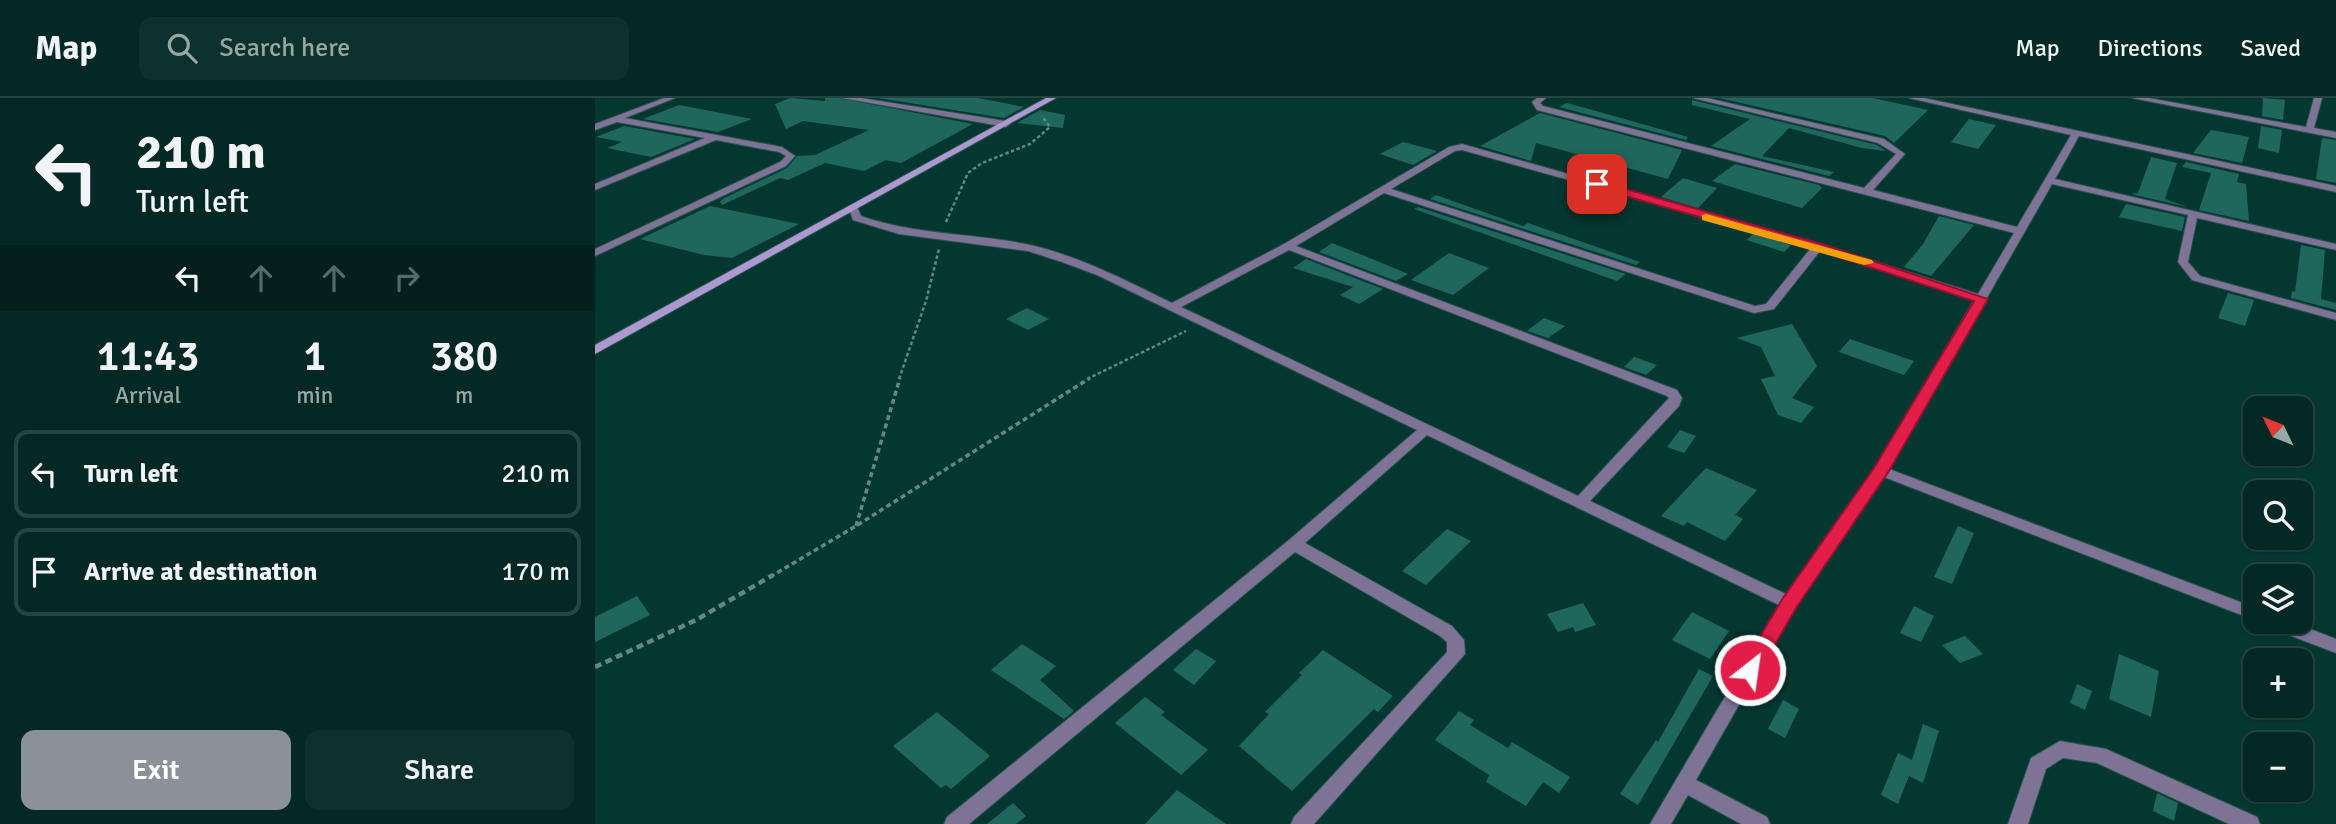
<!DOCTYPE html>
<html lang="en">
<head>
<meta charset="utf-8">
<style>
  :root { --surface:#042925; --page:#0d312d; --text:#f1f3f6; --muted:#97a6a7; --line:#254542; --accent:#8c9099 }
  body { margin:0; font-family:Signika,sans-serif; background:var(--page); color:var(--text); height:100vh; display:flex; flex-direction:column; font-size:26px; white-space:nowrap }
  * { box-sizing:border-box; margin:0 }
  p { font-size:23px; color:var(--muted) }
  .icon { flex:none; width:38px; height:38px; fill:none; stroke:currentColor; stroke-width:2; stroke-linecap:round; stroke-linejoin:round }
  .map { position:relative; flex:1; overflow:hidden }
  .details { display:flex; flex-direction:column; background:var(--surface); width:595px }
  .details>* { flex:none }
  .hud { background:#042925; color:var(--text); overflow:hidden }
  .needle { width:46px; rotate:313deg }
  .buttons { position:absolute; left:1648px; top:298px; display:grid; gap:14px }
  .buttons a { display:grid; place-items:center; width:70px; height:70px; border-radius:14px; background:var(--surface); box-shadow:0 2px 5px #0004,0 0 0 2px var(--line); font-size:35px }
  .pin { position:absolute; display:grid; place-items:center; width:60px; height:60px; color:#fff; margin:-30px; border-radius:14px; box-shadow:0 4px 10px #0006 }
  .me { position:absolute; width:77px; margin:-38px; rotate:30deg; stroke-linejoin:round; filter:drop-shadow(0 0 5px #0008) }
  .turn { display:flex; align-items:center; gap:24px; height:147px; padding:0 21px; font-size:32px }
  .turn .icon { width:91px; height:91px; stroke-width:2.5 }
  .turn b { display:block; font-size:49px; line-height:60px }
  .lanes { display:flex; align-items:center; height:66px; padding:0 21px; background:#0003; justify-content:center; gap:35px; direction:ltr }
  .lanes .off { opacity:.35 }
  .eta { display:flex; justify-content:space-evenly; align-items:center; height:119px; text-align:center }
  .eta b { font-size:42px; font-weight:600; line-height:49px }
  .button { display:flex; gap:14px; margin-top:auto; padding:14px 21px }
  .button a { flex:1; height:80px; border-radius:14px; background:var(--accent); color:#fff; font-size:28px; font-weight:600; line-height:80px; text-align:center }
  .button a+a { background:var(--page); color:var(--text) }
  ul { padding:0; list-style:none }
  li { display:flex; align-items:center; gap:21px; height:88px; margin:0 14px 10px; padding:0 7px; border:4px solid var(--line); border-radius:14px }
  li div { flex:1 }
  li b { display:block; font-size:26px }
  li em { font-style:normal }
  header { display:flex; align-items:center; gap:42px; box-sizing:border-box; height:98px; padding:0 35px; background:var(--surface); border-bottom:2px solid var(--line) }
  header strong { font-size:33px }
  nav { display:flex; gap:38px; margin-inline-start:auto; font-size:24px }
  .search { width:490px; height:63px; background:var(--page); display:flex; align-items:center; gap:18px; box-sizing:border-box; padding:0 24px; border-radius:14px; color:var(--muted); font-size:26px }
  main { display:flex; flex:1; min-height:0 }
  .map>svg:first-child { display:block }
  .building { fill:#1f675d }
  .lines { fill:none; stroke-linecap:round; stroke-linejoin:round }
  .street-casing { stroke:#25534d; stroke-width:2 }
  .secondary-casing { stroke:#25534d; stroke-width:2 }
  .path-far2 { stroke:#618983; stroke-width:2.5; stroke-dasharray:3.5 2.5; stroke-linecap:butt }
  .path-far1 { stroke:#618983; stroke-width:3.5; stroke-dasharray:5 3.5; stroke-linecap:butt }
  .path { stroke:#618983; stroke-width:4.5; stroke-dasharray:7 4.5; stroke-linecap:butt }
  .street { fill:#7f7395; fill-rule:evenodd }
  .secondary { fill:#ad98cf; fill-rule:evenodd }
  .route { fill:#e11d48; stroke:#92132f; stroke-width:2 }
  .slow { fill:#f59e0b }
</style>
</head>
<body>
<header>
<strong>Map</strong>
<div class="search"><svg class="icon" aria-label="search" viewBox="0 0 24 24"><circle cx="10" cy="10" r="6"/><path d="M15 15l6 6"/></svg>Search here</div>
<nav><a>Map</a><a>Directions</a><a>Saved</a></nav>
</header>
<main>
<section class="details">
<div class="hud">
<div class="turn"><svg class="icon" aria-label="left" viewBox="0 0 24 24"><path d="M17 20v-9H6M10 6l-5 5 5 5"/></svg><div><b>210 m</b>Turn left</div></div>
<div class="lanes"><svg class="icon" aria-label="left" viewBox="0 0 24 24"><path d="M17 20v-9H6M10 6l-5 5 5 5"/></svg><svg class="icon off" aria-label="ahead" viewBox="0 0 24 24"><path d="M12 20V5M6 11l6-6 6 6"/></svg><svg class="icon off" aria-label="ahead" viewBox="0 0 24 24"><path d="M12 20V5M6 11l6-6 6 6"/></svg><svg class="icon off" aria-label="right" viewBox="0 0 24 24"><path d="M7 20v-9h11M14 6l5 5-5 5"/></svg></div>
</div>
<div class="eta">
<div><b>11:43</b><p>Arrival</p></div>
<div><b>1</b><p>min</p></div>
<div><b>380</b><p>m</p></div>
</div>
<ul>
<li><svg class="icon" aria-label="left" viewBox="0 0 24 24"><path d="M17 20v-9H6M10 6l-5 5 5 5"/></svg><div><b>Turn left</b></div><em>210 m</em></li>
<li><svg class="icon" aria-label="arrive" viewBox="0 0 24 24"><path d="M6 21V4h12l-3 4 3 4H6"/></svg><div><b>Arrive at destination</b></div><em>170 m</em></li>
</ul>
<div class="button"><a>Exit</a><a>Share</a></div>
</section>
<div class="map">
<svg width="1741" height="726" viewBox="0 0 1741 726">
  <rect width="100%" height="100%" fill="#053731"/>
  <g class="building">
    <polygon points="195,0 230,3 230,0 244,0 378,26 306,65 291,62 269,73 230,65 193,82 185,80 127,107 125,104 129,100 192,70 202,58 220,57 274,32 208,23 191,31 180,6"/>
    <polygon points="283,0 383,0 429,9 409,20"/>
    <polygon points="1124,0 1278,0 1333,12 1299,45 1290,38"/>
    <polygon points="1668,0 1690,2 1688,22 1667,18"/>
    <polygon points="1097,2 1282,47 1291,53 1267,50 1194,30 1167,58 1239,74 1234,78 1116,48 1155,21 1097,7"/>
    <polygon points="972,5 994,11 1093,39 1091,42 964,9"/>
    <polygon points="84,7 157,21 123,34 48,21"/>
    <polygon points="445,12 470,17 468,30 422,25"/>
    <polygon points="945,15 1087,52 1073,81 941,45 936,63 885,48"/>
    <polygon points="1374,21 1401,27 1383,51 1356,44"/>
    <polygon points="29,28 100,41 56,59 12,50 27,44 1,39"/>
    <polygon points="1666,28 1687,32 1684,55 1663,50"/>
    <polygon points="1616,32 1654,39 1647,65 1598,55"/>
    <polygon points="1727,40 1741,42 1741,85 1721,81"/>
    <polygon points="808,44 842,53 818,67 785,56"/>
    <polygon points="1556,59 1582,65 1570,101 1592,109 1536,96 1543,95"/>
    <polygon points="1591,64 1644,76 1642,84 1651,86 1654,123 1604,112 1616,75 1587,69"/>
    <polygon points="1140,66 1224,87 1227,90 1207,110 1117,83"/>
    <polygon points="1088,80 1108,86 1122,90 1103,110 1066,99"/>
    <polygon points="841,97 928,128 933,125 1045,164 1041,167 835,101"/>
    <polygon points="1531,106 1590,119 1587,133 1524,119"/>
    <polygon points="115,108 204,126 137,160 109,157 45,141"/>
    <polygon points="823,109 1031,176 1022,183 819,111"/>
    <polygon points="1344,118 1379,127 1336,178 1309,169 1328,146"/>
    <polygon points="1158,136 1196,147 1189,154 1152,142"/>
    <polygon points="737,145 775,160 813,176 801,183 724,154"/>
    <polygon points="1706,147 1730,152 1726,201 1741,205 1741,212 1696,200 1697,193 1700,194"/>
    <polygon points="854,155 894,170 858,197 816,182"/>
    <polygon points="711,161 788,191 764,206 745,197 758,189 698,170"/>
    <polygon points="1633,195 1659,202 1650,228 1623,220"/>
    <polygon points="432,210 454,221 433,232 411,221"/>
    <polygon points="949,220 970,228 953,240 932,233"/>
    <polygon points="1197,226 1222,268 1197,300 1219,309 1206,325 1183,317 1166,281 1180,278 1166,249 1142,240"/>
    <polygon points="1255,241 1319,263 1309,277 1244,254"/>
    <polygon points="1039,259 1062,267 1051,277 1029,269"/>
    <polygon points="1085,332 1101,338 1089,355 1072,349"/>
    <polygon points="1111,370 1162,392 1140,417 1148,421 1130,443 1092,424 1089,428 1066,418"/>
    <polygon points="1363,428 1379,435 1357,486 1339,479"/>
    <polygon points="852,431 876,443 831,487 807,473"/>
    <polygon points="42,498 55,517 0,544 0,519"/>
    <polygon points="988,505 1001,527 980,534 978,529 963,534 952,516"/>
    <polygon points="1319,508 1339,518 1326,544 1305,535"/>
    <polygon points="1097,514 1134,533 1115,561 1077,542"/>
    <polygon points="1370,538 1388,556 1365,565 1347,547"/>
    <polygon points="427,546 461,568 445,582 479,613 469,621 396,572"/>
    <polygon points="601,551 621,563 599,587 578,572"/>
    <polygon points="728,552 798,598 783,614 779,611 697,693 644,648 674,616 670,614 707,577 704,575"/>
    <polygon points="1524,556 1564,573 1556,619 1514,601"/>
    <polygon points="1104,571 1118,578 1043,707 1025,696 1061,642 1063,644"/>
    <polygon points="1482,586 1497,593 1490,612 1475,605"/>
    <polygon points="550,599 570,614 566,617 613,652 586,677 520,625"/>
    <polygon points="1188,602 1204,611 1190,640 1173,631"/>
    <polygon points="864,613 879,622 875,627 913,650 917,644 975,679 964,695 948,684 931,708 891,684 894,677 840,642"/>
    <polygon points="342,614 395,658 356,691 351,687 346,690 298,648"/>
    <polygon points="1328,626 1344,633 1328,685 1314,678 1303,706 1286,697 1303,655 1317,662"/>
    <polygon points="582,692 631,726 550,726"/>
    <polygon points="1562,695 1583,705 1579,723 1558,713"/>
    <polygon points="418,705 431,718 421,726 392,726"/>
  </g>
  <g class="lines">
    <g class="street-casing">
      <g id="street">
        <polygon points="69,0 80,0 30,20 187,49 200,58 191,68 0,158 0,151 185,64 191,58 184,54 121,42 0,92 0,86 110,40 22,24 0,32 0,26"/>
        <polygon points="247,0 266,0 411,23 415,26 411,29"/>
        <path d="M 942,0 L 951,0 L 945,5 L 948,8 L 1269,90 L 1301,56 L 1283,45 L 1098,0 L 1112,0 L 1289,41 L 1310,56 L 1278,92 L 1422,129 L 1476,37 L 1314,0 L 1329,0 L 1741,88 L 1741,94 L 1484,38 L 1460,81 L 1741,146 L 1741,152 L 1602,120 L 1593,164 L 1605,178 L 1741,215 L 1741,222 L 1597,182 L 1583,164 L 1593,117 L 1457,86 L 1294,371 L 1661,510 L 1662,523 L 1289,379 L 1200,509 L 1101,682 L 1172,719 L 1175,726 L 1146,726 L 1093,697 L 1076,726 L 1055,726 L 1184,507 L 832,337 L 710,445 L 857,528 L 869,542 L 870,556 L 719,726 L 696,726 L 699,719 L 852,554 L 852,544 L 845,538 L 700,454 L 374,726 L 349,726 L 352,719 L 694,442 L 822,332 L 502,177 L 467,164 L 433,153 L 304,136 L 258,122 L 254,111 L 256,109 L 262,109 L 266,118 C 320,137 376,135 431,146 C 482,157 530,182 577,205 L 689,146 L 854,49 L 867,46 L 1227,147 L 1383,196 L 1419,135 L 942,12 L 937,4 ZM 867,52 L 1216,150 L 1171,206 L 1160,208 L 796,91 L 860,53 ZM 789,95 L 1159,215 L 1179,211 L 1225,153 L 1379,202 L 1280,371 L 1191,496 L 995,403 L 1084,308 L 1087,300 L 1082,292 L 701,148 ZM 694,152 L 1072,298 L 1074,300 L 983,398 L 586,209 Z"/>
        <polygon points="1537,0 1554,0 1711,29 1719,0 1727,0 1719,30 1741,34 1741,40"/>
        <polygon points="1668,523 1695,523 1741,541 1741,555 1670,528"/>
        <polygon points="1465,643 1511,651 1662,719 1665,726 1634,726 1502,665 1468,660 1451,671 1433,726 1413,726 1436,660"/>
      </g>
    </g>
    <g class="secondary-casing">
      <polygon id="secondary" points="451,0 461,0 0,256 0,247"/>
    </g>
    <g class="path-far2">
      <polyline points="351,124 373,75 387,65 435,46 455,29 447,18"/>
      <polyline points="304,281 331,203 344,151"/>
      <polyline points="492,281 591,233"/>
    </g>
    <g class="path-far1">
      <polyline points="261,428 305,280"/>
      <polyline points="175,479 261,428 495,280"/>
    </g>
    <polyline class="path" points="0,569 101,522 178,477"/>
    <use href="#street" class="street"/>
    <use href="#secondary" class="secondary"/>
  </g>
  <polygon class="route" points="1002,83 1227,146 1393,201 1294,373 1201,510 1162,578 1148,578 1145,572 1148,567 1188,500 1279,370 1379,203 1219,151 998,89 996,86"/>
  <polygon class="slow" points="1111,116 1277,162 1279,165 1269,167 1107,122 1107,117"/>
</svg>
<div class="buttons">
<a><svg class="needle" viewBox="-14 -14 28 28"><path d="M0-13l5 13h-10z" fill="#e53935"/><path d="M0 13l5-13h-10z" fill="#97a6a7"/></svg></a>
<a><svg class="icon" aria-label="search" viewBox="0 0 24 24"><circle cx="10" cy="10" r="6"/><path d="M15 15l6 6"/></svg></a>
<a><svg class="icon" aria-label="layers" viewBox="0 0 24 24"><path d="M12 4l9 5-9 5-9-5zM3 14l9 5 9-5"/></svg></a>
<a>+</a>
<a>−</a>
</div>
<div class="pin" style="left:1002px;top:86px;background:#d93025"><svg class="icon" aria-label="arrive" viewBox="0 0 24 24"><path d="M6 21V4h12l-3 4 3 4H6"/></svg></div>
<svg class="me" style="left:1155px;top:572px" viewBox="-20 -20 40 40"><circle r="17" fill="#e11d48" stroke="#fff" stroke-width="3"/><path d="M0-11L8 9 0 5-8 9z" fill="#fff"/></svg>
</div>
</main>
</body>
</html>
